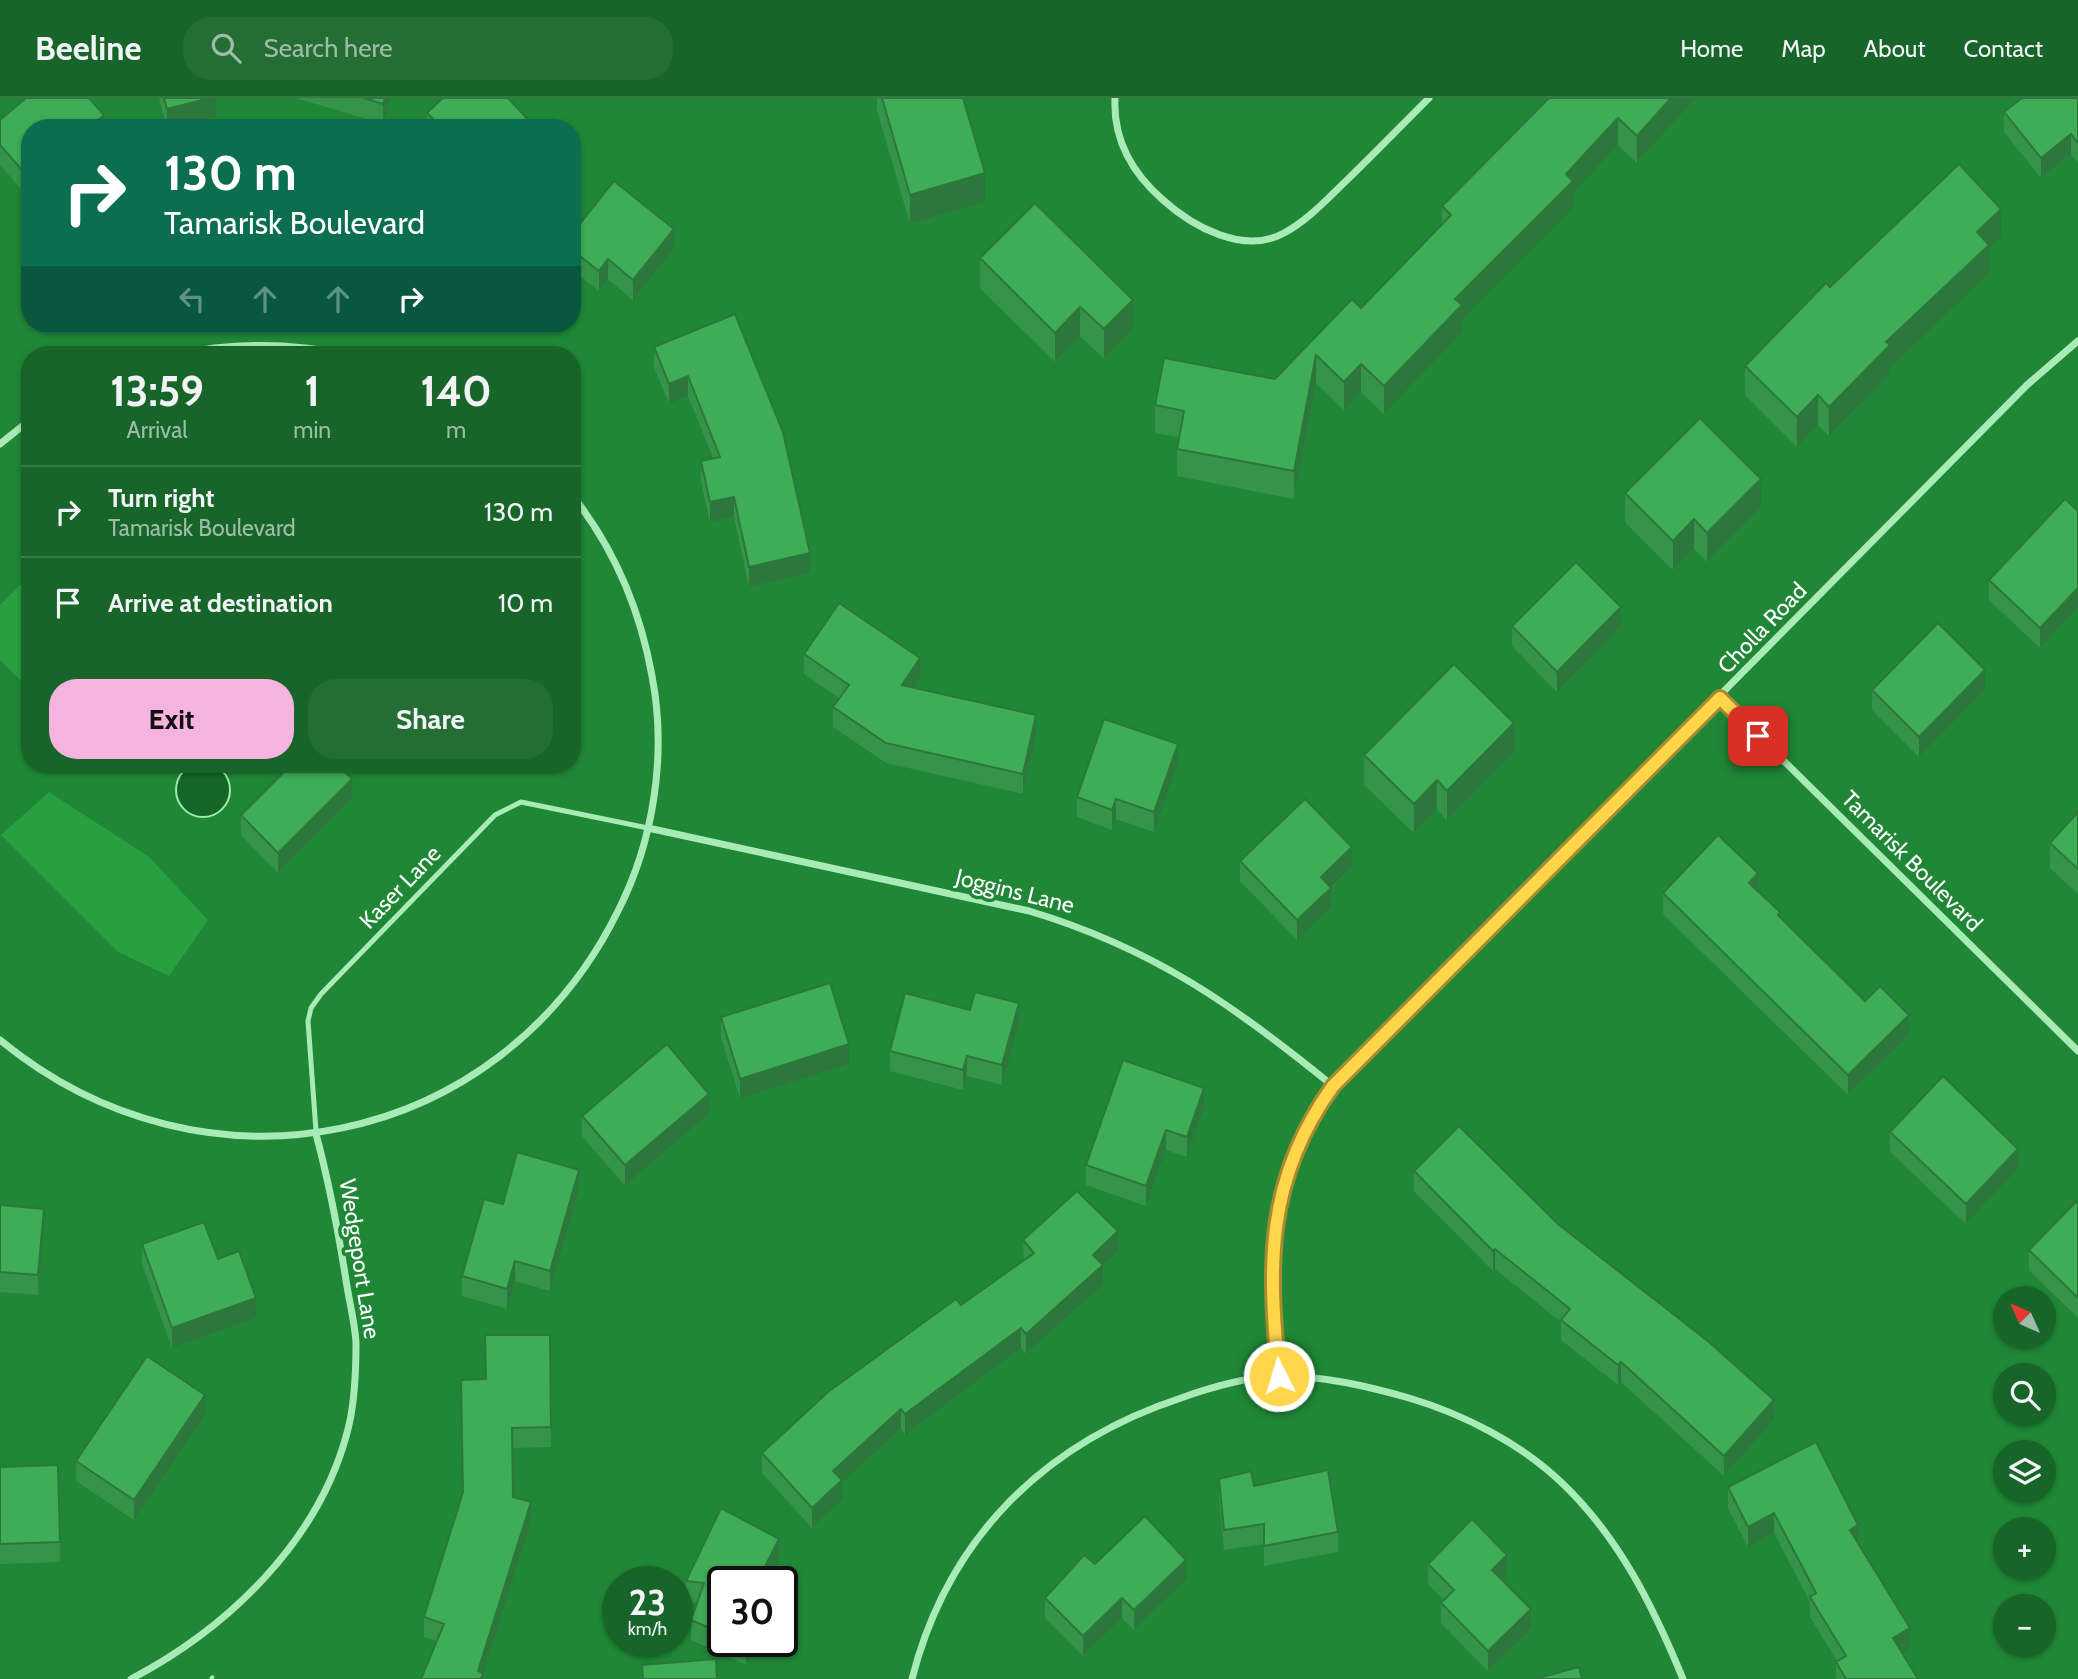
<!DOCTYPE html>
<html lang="en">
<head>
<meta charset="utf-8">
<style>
  :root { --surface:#176528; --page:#246e34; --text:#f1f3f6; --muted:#9ebda8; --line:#367945; --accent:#f5b4e0 }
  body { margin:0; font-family:Cabin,sans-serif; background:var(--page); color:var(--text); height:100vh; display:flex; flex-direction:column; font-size:26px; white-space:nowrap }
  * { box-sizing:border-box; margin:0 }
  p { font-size:23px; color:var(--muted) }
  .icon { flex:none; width:38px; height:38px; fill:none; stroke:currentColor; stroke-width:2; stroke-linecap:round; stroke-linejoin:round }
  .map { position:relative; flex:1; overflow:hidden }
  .sheet { position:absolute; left:21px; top:248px; width:560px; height:427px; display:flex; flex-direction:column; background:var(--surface); border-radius:28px; box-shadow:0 2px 5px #0004 }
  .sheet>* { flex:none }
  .guide { position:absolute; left:21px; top:21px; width:560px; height:214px; border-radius:28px; box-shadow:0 2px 5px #0004; background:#0b6e4f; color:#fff; overflow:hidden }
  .needle { width:46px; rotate:315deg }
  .buttons { position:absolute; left:1993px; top:1188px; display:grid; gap:14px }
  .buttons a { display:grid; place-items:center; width:63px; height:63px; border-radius:50%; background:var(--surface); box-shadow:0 2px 5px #0004; font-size:35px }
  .speed { position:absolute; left:602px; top:1468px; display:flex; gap:14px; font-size:35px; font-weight:700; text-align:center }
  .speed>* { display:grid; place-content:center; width:91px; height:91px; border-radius:50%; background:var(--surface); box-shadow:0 2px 5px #0004; line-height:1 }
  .speed small { font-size:18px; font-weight:400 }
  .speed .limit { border:4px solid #111; border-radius:10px; background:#fff; color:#111 }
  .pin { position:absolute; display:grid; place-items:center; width:60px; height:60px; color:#fff; margin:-30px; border-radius:14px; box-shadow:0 4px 10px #0006 }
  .me { position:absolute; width:77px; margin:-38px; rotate:355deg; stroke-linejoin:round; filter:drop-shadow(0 0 5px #0008) }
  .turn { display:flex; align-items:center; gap:24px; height:147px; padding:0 28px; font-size:32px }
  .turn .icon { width:91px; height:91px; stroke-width:2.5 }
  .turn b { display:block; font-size:49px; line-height:60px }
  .lanes { display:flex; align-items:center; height:66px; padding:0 28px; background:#0003; justify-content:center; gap:35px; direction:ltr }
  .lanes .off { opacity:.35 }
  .eta { display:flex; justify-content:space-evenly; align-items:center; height:119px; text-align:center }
  .eta b { font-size:42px; font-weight:800; line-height:49px }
  .primary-button { display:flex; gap:14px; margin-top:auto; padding:14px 28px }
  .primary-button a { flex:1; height:80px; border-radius:28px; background:var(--accent); color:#111; font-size:28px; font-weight:800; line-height:80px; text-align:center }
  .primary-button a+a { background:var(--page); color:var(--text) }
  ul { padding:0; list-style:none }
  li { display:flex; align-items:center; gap:21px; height:91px; padding:0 28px; border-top:2px solid var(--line) }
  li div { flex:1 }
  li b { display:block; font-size:26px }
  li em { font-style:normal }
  header { display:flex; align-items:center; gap:42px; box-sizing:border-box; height:98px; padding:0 35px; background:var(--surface); border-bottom:2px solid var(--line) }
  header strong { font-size:33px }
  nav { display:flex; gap:38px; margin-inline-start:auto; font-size:24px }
  .search { width:490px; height:63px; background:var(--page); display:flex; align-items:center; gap:18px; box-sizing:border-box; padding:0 24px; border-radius:28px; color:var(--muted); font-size:26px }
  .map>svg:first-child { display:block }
  .green { fill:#28a041 }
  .water { fill:#156627; stroke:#9cecab; stroke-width:2 }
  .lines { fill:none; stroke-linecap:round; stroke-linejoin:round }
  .path { stroke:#a8ebb6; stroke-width:4.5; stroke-dasharray:3.5 5; stroke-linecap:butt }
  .lane { stroke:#a8ebb6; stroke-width:5 }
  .street { stroke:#a8ebb6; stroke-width:7 }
  .wall { fill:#36944a }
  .shaded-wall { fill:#2c783c }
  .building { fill:#3fac56; stroke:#2c783c; stroke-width:2 }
  .route-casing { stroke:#a68a30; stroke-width:18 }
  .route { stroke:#ffd54a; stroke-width:12 }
  .labels { text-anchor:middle; stroke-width:7; stroke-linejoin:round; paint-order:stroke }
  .street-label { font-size:23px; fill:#fff; stroke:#1f8736 }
</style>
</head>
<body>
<header>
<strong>Beeline</strong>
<div class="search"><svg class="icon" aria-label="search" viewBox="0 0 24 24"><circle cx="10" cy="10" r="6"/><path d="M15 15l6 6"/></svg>Search here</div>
<nav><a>Home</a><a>Map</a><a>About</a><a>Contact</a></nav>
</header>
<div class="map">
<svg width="2078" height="1581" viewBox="0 0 2078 1581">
  <rect width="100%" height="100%" fill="#1f8736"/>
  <g class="green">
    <polygon points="30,477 30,591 0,562 0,507"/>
    <polygon points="49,694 149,759 208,822 169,878 118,854 1,737"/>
  </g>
  <circle class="water" cx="203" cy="692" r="27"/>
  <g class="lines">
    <polyline class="path" points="211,1578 213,1581"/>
    <polyline class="lane" points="316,1033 308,923 311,910 321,896 495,717 521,704 648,730"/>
    <g class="street">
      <path d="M 1115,0 C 1113,41 1132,75 1163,102 C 1193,129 1244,157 1284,135 C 1308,122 1326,102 1346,83 C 1374,56 1401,28 1429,0"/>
      <path d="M 175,257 C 234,243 292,245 352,257"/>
      <polyline points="0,346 30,322"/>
      <polyline points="1720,600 2078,953"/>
      <path d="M 648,730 L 1029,813 C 1153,850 1235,908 1333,988"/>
      <path d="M 0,942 C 204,1110 500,1052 618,813 C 654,742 667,656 652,578 C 640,511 614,450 572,397"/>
      <path d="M 1279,1278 C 1268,1168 1265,1083 1333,988 L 2027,287 L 2078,243"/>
      <path d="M 131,1581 C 228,1530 318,1444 347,1335 C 355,1307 356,1274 356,1245 C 355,1225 349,1203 346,1182 C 338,1132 329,1084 316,1036"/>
      <path d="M 912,1581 C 948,1439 1045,1345 1181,1300 C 1212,1289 1247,1279 1279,1278 C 1324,1278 1367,1288 1409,1300 C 1463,1316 1520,1345 1561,1384 C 1619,1439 1653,1508 1683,1581"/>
    </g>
  </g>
  <g class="wall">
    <polygon points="159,0 216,0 216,19 171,30 167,30"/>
    <polygon points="296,0 391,0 383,26"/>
    <polygon points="877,0 963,0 985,104 910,126 877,12"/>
    <polygon points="1549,0 1696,0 1637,65 1618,47 1573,96 1573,111 1462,222 1462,235 1384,316 1361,294 1344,312 1316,285 1294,401 1177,378 1177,351 1179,339 1155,335 1155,307 1275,281 1361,210 1442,126 1442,108"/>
    <polygon points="2078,0 2078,65 2071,56 2041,80 2004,34 2004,14"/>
    <polygon points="427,15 536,30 427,30"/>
    <polygon points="0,22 104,30 30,101 0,67"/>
    <polygon points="572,136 674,151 633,202 608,181 599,193 572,172"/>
    <polygon points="2001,140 1989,152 1989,176 1890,270 1890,276 1829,338 1818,327 1797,349 1745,297 1745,268 1830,189"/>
    <polygon points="980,160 1133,231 1104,261 1080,238 1055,264 980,190"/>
    <polygon points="735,216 810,475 749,489 734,419 710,425 701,383 701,363 713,360 688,298 669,306 654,269 654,249"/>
    <polygon points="1625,395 1761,410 1707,464 1694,451 1673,472 1625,424"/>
    <polygon points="2078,413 2078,510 2040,550 1989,502 1989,482"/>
    <polygon points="1512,528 1621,529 1557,594 1512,548"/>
    <polygon points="804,556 920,580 913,590 1036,637 1023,696 886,665 833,629 833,609 839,600 804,576"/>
    <polygon points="1872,592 1985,592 1919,659 1872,612"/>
    <polygon points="1514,654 1447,722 1437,712 1414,735 1364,687 1364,657"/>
    <polygon points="1178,666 1154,734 1116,721 1112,732 1077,719 1077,699"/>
    <polygon points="352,701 278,775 241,737 241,717"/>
    <polygon points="2078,714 2078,796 2050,770 2050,745"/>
    <polygon points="1240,763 1352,769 1331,790 1331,810 1297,842 1240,783"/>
    <polygon points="1758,793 1780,819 1865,903 1909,937 1848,997 1663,816 1663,795"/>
    <polygon points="721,919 849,966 740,1001 721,939"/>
    <polygon points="1019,925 1002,987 967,978 963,992 890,973 890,953"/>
    <polygon points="1204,1010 1187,1059 1166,1052 1146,1108 1086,1087 1086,1067"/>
    <polygon points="709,1016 625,1088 582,1038 582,1018"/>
    <polygon points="1890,1034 2018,1071 1966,1126 1890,1054"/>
    <polygon points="1414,1073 1558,1126 1774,1322 1724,1378 1621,1284 1618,1287 1561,1242 1561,1224 1495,1171 1493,1173 1414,1093"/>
    <polygon points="579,1092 550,1193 515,1183 507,1211 462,1198 462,1178 503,1106"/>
    <polygon points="2078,1106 2078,1220 2029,1172 2029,1152"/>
    <polygon points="0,1107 44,1131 38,1197 0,1194"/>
    <polygon points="1023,1142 1118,1154 1103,1167 1103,1187 1026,1256 1021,1250 905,1337 901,1331 842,1385 842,1402 812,1430 762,1375 762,1355 961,1207 1024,1162"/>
    <polygon points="142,1146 218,1161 256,1220 172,1250 142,1166"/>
    <polygon points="550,1237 551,1349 512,1350 513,1399 531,1424 483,1577 483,1581 436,1543 424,1539 424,1519 463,1395 486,1281"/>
    <polygon points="205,1317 134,1422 76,1383 76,1363"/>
    <polygon points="0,1369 60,1444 60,1464 0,1466"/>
    <polygon points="1219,1381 1254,1388 1338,1434 1338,1454 1264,1468 1264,1446 1224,1452 1219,1401"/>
    <polygon points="1728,1389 1858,1446 1910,1550 1902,1555 1918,1581 1836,1581 1836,1564 1837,1563 1810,1519 1810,1504 1774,1435 1748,1449 1728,1410"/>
    <polygon points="779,1461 723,1484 723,1544 756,1544 746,1567 691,1542 691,1522 697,1505 686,1503 686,1483"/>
    <polygon points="1095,1466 1186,1482 1134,1532 1122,1520 1083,1558 1045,1520 1045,1500"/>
    <polygon points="1428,1466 1507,1477 1502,1482 1531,1531 1488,1573 1441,1525 1441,1505 1444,1502 1428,1486"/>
  </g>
  <g class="shaded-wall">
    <polygon points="210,0 216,0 216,19 171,30 167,30 167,11"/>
    <polygon points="385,0 391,0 383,26 383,6"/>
    <polygon points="1671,0 1696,0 1637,65 1637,38"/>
    <polygon points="104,17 104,30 89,30"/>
    <polygon points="1618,20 1618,47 1573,96 1573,111 1462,222 1462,235 1384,316 1384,288 1455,201 1566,76"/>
    <polygon points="2071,36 2071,56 2041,80 2041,60"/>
    <polygon points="985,75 985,104 910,126 910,97"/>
    <polygon points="2001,111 2001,140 1989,152 1989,176 1890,270 1890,276 1829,338 1829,309 1886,244 1977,134"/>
    <polygon points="674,131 674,151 633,202 633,182"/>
    <polygon points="608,161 608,181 599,193 599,173"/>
    <polygon points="1133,202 1133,231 1104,261 1104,231"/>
    <polygon points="1080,209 1080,238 1055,264 1055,235"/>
    <polygon points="1316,257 1316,285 1294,401 1294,373"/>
    <polygon points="1361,266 1361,294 1344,312 1344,284"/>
    <polygon points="688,278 688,298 669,306 669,286"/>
    <polygon points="1818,297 1818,327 1797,349 1797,319"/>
    <polygon points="1761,381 1761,410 1707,464 1707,435"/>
    <polygon points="734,399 734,419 710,425 710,404"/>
    <polygon points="1694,421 1694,451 1673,472 1673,443"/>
    <polygon points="810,455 810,475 749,489 749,469"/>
    <polygon points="2078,490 2078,510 2040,550 2040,530"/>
    <polygon points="1621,509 1621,529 1557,594 1557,574"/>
    <polygon points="920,560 920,580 902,607 902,587"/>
    <polygon points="1985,572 1985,592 1919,659 1919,639"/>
    <polygon points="1036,617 1036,637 1023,696 1023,676"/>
    <polygon points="1514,625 1514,654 1447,722 1447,693"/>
    <polygon points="1178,646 1178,666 1154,734 1154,714"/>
    <polygon points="352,681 352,701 278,775 278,755"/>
    <polygon points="1437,682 1437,712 1414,735 1414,706"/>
    <polygon points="1116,701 1116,721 1112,732 1112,712"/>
    <polygon points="1352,749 1352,769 1321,799 1321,779"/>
    <polygon points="1758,775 1758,795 1749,785"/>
    <polygon points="1331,790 1331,810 1297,842 1297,822"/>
    <polygon points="1019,905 1019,925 1002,987 1002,967"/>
    <polygon points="1909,917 1909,937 1848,997 1848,977"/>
    <polygon points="849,946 849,966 740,1001 740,981"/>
    <polygon points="967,958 967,978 963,992 963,972"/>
    <polygon points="1204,990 1204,1010 1187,1059 1187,1039"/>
    <polygon points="709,996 709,1016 625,1088 625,1067"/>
    <polygon points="1166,1032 1166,1052 1146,1108 1146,1088"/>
    <polygon points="2018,1051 2018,1071 1966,1126 1966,1106"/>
    <polygon points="579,1072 579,1092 550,1193 550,1173"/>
    <polygon points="44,1111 44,1131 38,1197 38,1177"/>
    <polygon points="1118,1133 1118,1154 1103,1167 1103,1187 1026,1256 1026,1236 1093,1157"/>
    <polygon points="1495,1151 1495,1171 1493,1173 1493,1153"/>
    <polygon points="515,1163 515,1183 507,1211 507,1191"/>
    <polygon points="256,1200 256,1220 172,1250 172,1230"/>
    <polygon points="1021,1230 1021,1250 905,1337 905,1316"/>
    <polygon points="1621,1264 1621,1284 1618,1287 1618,1267"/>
    <polygon points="205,1297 205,1317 134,1422 134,1402"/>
    <polygon points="1774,1302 1774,1322 1724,1378 1724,1358"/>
    <polygon points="901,1311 901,1331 842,1385 842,1402 812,1430 812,1410 833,1373"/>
    <polygon points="531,1404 531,1424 483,1577 483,1581 478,1581 478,1573"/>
    <polygon points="1774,1415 1774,1435 1748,1449 1748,1429"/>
    <polygon points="1858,1427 1858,1447 1850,1432"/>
    <polygon points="779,1441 779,1461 768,1484 757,1484"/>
    <polygon points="1507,1457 1507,1477 1492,1492 1492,1472"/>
    <polygon points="1186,1462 1186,1482 1134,1532 1134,1512"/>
    <polygon points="1122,1500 1122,1520 1083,1558 1083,1538"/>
    <polygon points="1531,1511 1531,1531 1488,1573 1488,1553"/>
    <polygon points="1910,1530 1910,1550 1893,1561 1893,1540"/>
    <polygon points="748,1544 756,1544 746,1567 746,1547"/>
  </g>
  <g class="building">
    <polygon points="26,0 89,0 104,17 89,30 30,30 30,81 0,47 0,22"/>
    <polygon points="164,0 210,0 167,11"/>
    <polygon points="364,0 385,0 383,6"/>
    <polygon points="443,0 508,0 536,30 441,30 427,15"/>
    <polygon points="882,0 963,0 985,75 910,97"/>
    <polygon points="1549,0 1671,0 1637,38 1618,20 1566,76 1573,83 1455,201 1462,207 1384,288 1361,266 1344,284 1316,257 1294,373 1177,351 1184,313 1155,307 1164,260 1275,281 1352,201 1361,210 1451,117 1442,108"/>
    <polygon points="2022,0 2078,0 2078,45 2071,36 2041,60 2004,14"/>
    <polygon points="1959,66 2001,111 1977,134 1989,147 1886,244 1890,247 1829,309 1818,297 1797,319 1745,268 1826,185 1830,189"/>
    <polygon points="614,83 674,131 633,182 608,161 599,173 572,152 572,136"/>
    <polygon points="1035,105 1133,202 1104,231 1080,209 1055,235 980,160"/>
    <polygon points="735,216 783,334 810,455 749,469 734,399 710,404 701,363 720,359 688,278 669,286 654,249"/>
    <polygon points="1700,320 1761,381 1707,435 1694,421 1673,443 1625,395"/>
    <polygon points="2065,401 2078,413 2078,490 2040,530 1989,482"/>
    <polygon points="1576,464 1621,509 1557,574 1512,528"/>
    <polygon points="839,505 920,560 902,587 1036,617 1023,676 886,645 833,609 849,587 804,556"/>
    <polygon points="1938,525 1985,572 1919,639 1872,592"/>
    <polygon points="1454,566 1514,625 1447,693 1437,682 1414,706 1364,657"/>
    <polygon points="1104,621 1178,646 1154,714 1116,701 1112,712 1077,699"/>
    <polygon points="291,667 338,667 352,681 278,755 241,717"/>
    <polygon points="1305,701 1352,749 1321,779 1331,790 1297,822 1240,763"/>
    <polygon points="2078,714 2078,771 2050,745"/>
    <polygon points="1718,737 1758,775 1749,785 1780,814 1778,817 1865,903 1880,888 1909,917 1848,977 1663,795"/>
    <polygon points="830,885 849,946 740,981 721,919"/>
    <polygon points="975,894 1019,905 1002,967 967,958 963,972 890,953 905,895 970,912"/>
    <polygon points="667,946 709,996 625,1067 582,1018"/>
    <polygon points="1123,962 1204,990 1187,1039 1166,1032 1146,1088 1086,1067"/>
    <polygon points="1943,978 2018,1051 1966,1106 1890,1034"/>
    <polygon points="1459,1028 1558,1126 1709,1244 1774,1302 1724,1358 1621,1264 1618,1267 1561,1222 1570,1211 1495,1151 1493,1153 1414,1073"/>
    <polygon points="517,1054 579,1072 550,1173 515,1163 507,1191 462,1178 484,1101 503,1106"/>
    <polygon points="1077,1093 1118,1133 1093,1157 1103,1167 1026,1236 1021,1230 905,1316 901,1311 833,1373 842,1382 812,1410 762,1355 828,1294 956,1201 961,1207 1034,1155 1023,1142"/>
    <polygon points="2076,1104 2078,1106 2078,1200 2029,1152"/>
    <polygon points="0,1107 44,1111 38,1177 0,1174"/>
    <polygon points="204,1124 218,1161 239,1153 256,1200 172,1230 142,1146"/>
    <polygon points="485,1237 550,1237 551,1329 512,1330 513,1399 531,1404 478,1573 483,1575 481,1581 421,1581 444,1526 424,1519 463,1394 461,1282 486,1281"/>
    <polygon points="147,1258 205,1297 134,1402 76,1363"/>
    <polygon points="1816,1344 1858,1427 1850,1432 1910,1530 1893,1540 1918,1581 1846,1581 1836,1564 1846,1558 1810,1499 1816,1495 1774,1415 1748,1429 1728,1389"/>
    <polygon points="58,1367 60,1444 0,1446 0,1369"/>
    <polygon points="1328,1372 1338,1434 1264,1448 1264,1426 1224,1432 1219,1381 1251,1373 1254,1388"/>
    <polygon points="721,1410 779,1441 757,1484 723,1484 723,1536 691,1522 704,1485 686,1483"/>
    <polygon points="1145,1418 1186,1462 1134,1512 1122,1500 1083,1538 1045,1500 1084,1457 1095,1466"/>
    <polygon points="1472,1421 1507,1457 1492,1472 1531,1511 1488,1553 1441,1505 1454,1492 1428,1466"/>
    <polygon points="716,1561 717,1581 643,1581 642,1567"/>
    <polygon points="1579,1569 1582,1581 1535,1581"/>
  </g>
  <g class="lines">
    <g class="route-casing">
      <path id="route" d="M 1279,1278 C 1268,1168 1265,1082 1333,988 L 1720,600 L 1758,638"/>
    </g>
    <use href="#route" class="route"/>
  </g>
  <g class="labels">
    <g class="street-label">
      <text transform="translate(1762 530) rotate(-46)" y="8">Cholla Road</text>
      <text transform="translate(1912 763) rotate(45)" y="8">Tamarisk Boulevard</text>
      <text transform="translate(400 789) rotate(-46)" y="8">Kaser Lane</text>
      <text transform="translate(1015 793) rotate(14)" y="8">Joggins Lane</text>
      <text transform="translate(360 1161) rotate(81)" y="8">Wedgeport Lane</text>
    </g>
  </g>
</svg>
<div class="buttons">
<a><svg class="needle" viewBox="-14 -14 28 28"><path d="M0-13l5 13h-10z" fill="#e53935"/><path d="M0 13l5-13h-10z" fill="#9ebda8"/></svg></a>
<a><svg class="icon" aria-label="search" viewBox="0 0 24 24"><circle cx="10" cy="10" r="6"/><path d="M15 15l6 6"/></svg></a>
<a><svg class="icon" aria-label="layers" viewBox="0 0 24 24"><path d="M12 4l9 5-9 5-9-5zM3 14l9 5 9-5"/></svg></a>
<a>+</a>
<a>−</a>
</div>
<div class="speed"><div>23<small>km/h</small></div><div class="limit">30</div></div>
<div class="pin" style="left:1758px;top:638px;background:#d93025"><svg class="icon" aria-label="arrive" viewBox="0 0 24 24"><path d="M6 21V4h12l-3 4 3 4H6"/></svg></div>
<svg class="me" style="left:1279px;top:1278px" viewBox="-20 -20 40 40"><circle r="17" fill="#ffd54a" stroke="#fff" stroke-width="3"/><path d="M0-11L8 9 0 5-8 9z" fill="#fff"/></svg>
<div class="guide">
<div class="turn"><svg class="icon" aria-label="right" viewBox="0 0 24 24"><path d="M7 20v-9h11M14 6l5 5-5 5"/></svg><div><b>130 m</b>Tamarisk Boulevard</div></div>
<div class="lanes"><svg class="icon off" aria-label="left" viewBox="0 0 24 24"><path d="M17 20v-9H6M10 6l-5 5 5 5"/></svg><svg class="icon off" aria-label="ahead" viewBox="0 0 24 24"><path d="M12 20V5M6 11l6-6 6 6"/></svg><svg class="icon off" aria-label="ahead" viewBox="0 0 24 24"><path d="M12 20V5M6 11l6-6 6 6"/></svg><svg class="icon" aria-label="right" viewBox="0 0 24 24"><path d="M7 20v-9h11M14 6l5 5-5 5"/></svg></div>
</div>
<section class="sheet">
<div class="eta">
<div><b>13:59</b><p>Arrival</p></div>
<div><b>1</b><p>min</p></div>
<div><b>140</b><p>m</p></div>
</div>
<ul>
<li><svg class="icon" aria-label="right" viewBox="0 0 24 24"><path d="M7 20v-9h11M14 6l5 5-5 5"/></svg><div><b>Turn right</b><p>Tamarisk Boulevard</p></div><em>130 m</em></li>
<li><svg class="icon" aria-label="arrive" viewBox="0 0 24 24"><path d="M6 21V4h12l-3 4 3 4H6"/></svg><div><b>Arrive at destination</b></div><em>10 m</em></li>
</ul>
<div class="primary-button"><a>Exit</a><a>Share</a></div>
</section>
</div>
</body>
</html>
